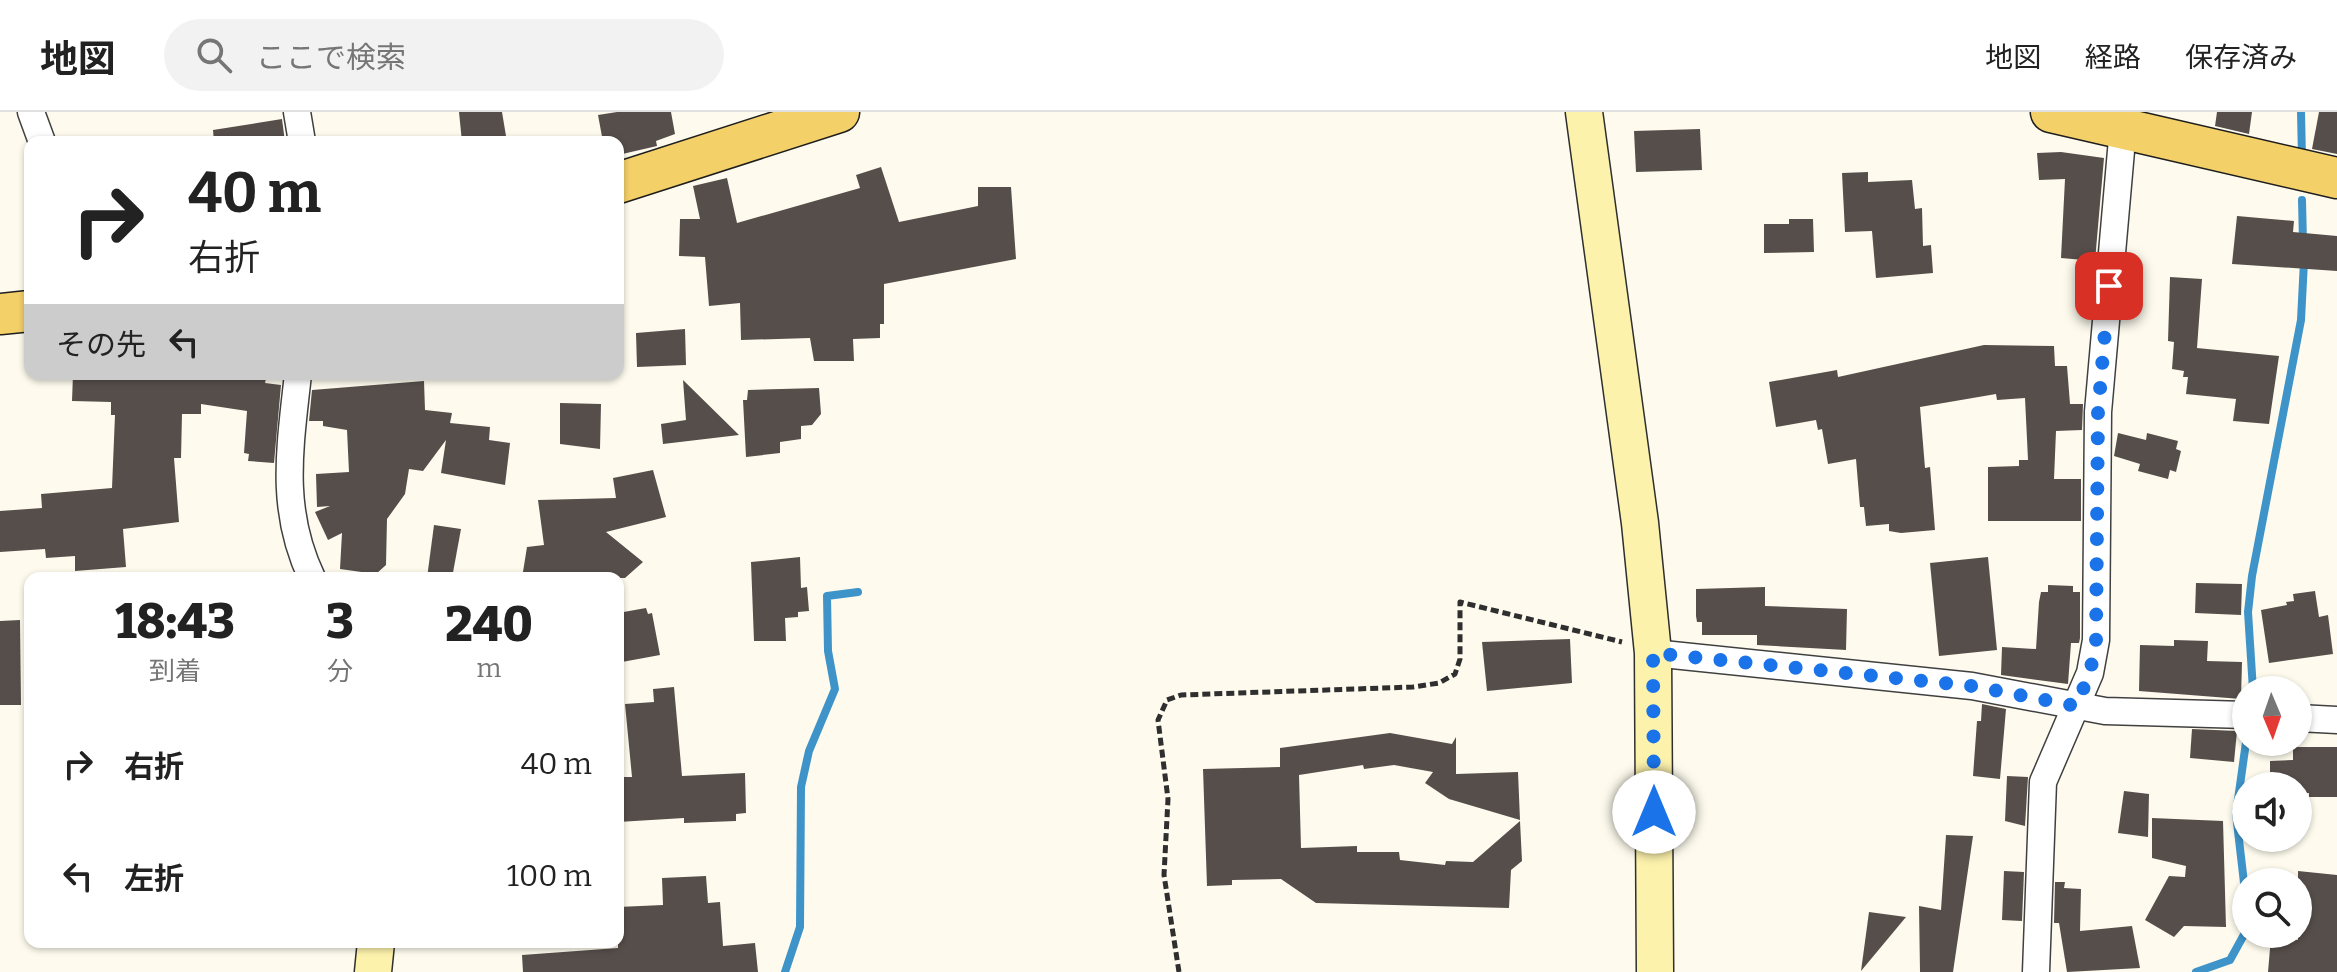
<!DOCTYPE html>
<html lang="ja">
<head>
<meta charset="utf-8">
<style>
  :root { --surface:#fff; --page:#f2f2f2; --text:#222; --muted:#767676; --line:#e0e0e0 }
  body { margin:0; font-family:Bitter,"Noto Sans JP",serif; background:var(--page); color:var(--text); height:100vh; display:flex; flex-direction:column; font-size:30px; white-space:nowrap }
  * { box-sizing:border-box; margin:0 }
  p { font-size:26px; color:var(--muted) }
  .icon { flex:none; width:44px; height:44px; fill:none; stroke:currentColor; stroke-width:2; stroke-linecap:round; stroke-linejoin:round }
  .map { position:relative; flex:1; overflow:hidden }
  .details { position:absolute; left:24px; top:460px; width:600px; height:376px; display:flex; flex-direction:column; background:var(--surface); border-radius:16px; box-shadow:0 2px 6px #0004 }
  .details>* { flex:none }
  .guide { position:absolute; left:24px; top:24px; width:600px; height:244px; border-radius:16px; box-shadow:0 2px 6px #0004; background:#fff; color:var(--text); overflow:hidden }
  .needle { width:52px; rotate:178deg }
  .controls { position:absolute; left:2232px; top:564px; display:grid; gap:16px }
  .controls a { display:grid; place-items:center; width:80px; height:80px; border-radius:50%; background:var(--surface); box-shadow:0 2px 6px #0004; font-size:40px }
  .pin { position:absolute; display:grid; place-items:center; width:68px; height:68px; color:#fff; margin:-34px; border-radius:16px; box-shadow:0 4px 12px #0006 }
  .me { position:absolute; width:88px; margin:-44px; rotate:0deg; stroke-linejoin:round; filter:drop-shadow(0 0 6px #0008) }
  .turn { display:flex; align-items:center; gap:28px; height:168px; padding:0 32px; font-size:36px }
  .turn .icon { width:104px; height:104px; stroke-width:2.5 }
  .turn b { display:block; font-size:56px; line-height:68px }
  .then { display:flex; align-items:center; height:76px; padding:0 32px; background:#0003; gap:16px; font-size:30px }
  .eta { display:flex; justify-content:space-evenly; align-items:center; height:136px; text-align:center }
  .eta b { font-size:48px; font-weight:800; line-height:56px }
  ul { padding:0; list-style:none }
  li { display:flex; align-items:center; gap:24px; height:112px; padding:0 32px }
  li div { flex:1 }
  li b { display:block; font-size:30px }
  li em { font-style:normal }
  header { display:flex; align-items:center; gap:48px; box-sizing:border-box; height:112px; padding:0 40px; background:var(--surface); border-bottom:2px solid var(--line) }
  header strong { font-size:38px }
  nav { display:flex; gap:44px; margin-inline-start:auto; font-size:28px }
  .search { width:560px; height:72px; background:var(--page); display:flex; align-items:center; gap:20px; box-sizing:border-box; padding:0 28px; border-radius:44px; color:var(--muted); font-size:30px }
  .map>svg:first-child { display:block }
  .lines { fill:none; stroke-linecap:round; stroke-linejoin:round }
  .stream { stroke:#3e94c9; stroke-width:8 }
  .building { fill:#564e4a }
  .street-casing { stroke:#404040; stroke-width:29 }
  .secondary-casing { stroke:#2f2f2f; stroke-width:39 }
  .primary-casing { stroke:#1e1e1e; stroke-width:43 }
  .path { stroke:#2f2f2f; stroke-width:5; stroke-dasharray:8 4; stroke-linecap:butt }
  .street { stroke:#fff; stroke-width:26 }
  .secondary { stroke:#fcf2ac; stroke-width:36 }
  .primary { stroke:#f4d069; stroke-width:40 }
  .route { stroke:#1a73e8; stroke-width:14; stroke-dasharray:0 25.2 }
</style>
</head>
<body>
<header>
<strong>地図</strong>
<div class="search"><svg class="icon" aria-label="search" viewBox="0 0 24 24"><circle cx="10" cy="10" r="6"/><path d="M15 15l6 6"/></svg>ここで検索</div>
<nav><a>地図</a><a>経路</a><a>保存済み</a></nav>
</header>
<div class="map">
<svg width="2337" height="860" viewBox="0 0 2337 860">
  <rect width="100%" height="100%" fill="#fefbee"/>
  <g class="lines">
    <g class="stream">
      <polyline points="2301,0 2302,46"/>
      <polyline points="2302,88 2303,131"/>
      <polyline points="2253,578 2248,500 2252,464 2301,208 2304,149"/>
      <polyline points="2246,788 2236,702 2246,630"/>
      <polyline points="785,860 800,815 801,675 809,639 835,577 828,539 827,484 858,480"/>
      <polyline points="2196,860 2230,848 2246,819"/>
    </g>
  </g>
  <g class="building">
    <polygon points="459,0 502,0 507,30 462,30"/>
    <polygon points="617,0 671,0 675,22 656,29 657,34 618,43 618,30 603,30 598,3"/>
    <polygon points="2217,0 2252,0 2249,22 2215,14"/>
    <polygon points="2319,0 2337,0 2337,42 2312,37"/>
    <polygon points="282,7 285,30 214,30 213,18"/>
    <polygon points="1700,17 1702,58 1636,60 1634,19"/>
    <polygon points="2061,40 2104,46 2095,149 2061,146 2065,67 2039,68 2037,41"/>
    <polygon points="881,55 899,110 978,94 978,75 1011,75 1016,147 884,172 884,212 880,212 880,226 853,227 854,249 814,249 810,226 741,228 740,191 709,194 705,145 679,144 680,107 700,107 693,74 727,66 737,111 860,76 856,63"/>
    <polygon points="1868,60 1868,70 1912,68 1915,97 1922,96 1923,134 1931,133 1933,161 1876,166 1872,119 1845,120 1842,61"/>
    <polygon points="2237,104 2294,109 2293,120 2337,124 2337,159 2232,152"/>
    <polygon points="1789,107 1813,107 1814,140 1764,141 1764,112 1789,112"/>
    <polygon points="2170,165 2202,167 2197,236 2279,244 2269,312 2233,309 2236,287 2186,282 2188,265 2183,265 2184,259 2172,257 2174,230 2168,229"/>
    <polygon points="685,217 686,253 637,255 636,221"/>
    <polygon points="1984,233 2054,234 2055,254 2067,254 2070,292 2083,292 2082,318 2056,319 2054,367 2081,367 2081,409 1988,409 1988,355 2019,354 2019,348 2028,348 2025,286 1997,288 1996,282 1920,295 1925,356 1930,355 1935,418 1901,421 1889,419 1889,412 1866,414 1864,395 1860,395 1856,347 1828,352 1822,317 1818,318 1816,308 1776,315 1769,270 1837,258 1838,265"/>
    <polygon points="73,262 267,262 265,271 281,273 274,351 248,349 249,342 244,341 247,299 201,292 201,302 182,302 181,346 174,346 179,410 123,417 126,455 75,459 75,444 46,446 45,437 0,440 0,399 42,396 41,382 112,376 115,303 111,303 111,290 72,289"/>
    <polygon points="683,268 739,323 663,332 661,312 686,308"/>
    <polygon points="424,269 425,298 452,301 450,311 490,315 489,328 510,331 505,373 441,361 446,328 423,359 409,357 405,382 387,407 386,453 376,462 340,457 342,421 328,428 315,400 330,394 317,395 316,362 349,360 347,318 323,314 323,309 309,309 312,278"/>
    <polygon points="819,276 821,302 812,313 801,314 801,327 780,330 780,341 746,345 743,288 747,288 748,278"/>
    <polygon points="560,291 601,292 600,337 560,332"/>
    <polygon points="2118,321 2146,328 2147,321 2178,329 2176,337 2181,339 2176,360 2170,358 2168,367 2138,359 2140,352 2114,344"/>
    <polygon points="653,358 666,405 606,420 643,450 625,466 522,466 527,435 544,433 538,388 616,386 613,366"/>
    <polygon points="434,413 461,417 452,466 427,466"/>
    <polygon points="800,445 801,476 807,475 809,499 798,500 798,505 785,506 786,529 754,529 751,450"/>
    <polygon points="1988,445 1997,538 1939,544 1930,451"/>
    <polygon points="2196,471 2242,472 2241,503 2195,501"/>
    <polygon points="2048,473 2073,474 2073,480 2080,480 2080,526 2079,531 2071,531 2068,572 2001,563 2002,535 2036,537 2039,490 2041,480 2048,480"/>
    <polygon points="1765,475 1765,494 1847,497 1846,538 1757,533 1757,523 1702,523 1702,510 1697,510 1696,504 1696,477"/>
    <polygon points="2315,479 2319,505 2328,503 2333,542 2269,551 2261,498 2287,493 2286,490 2294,489 2293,482"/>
    <polygon points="646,496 648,502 652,501 660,543 622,550 621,543 618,544 618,501"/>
    <polygon points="20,508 21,593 0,593 0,509"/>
    <polygon points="1570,527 1572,571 1487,579 1482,530"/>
    <polygon points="2174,528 2208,529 2207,549 2242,550 2241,587 2139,579 2140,533 2174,534"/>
    <polygon points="674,575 682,664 745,661 746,701 736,702 736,709 684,711 684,706 618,710 621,665 632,665 625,592 654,590 653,577"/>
    <polygon points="1982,592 2006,597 2000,667 1973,664 1977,609 1981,609"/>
    <polygon points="2192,617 2237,619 2234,650 2190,646"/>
    <polygon points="1390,621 1452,632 1456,625 1456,662 1518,660 1520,708 1449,687 1425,671 1433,660 1394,653 1364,657 1363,653 1299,663 1301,736 1357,734 1357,740 1399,740 1400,748 1445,753 1446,749 1473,750 1520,709 1522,749 1511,758 1509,796 1316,791 1281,767 1232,768 1232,773 1207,774 1203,657 1280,655 1280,636"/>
    <polygon points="2293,635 2337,635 2337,685 2309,685 2309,681 2298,681 2298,674 2293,672 2270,672 2270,649 2293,648"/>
    <polygon points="2007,664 2028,665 2025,714 2005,709"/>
    <polygon points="2124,679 2149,682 2148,725 2118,721"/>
    <polygon points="2152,706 2223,709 2226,815 2184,814 2174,825 2145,808 2169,764 2185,765 2186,754 2152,746"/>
    <polygon points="1946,723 1973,724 1953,860 1920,860 1919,794 1941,798"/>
    <polygon points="2004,759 2024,760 2022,809 2002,808"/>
    <polygon points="2298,759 2337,763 2337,860 2268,860 2271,825 2298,828"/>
    <polygon points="706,764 708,791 720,790 723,834 755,831 758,860 523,860 522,843 618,836 618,795 663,793 662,766"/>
    <polygon points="2055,770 2065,770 2064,776 2081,777 2080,819 2132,814 2140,856 2067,860 2059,811 2054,811"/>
    <polygon points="1869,800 1906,805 1861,859"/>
  </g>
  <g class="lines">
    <g class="street-casing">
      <g id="street">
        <polyline points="31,0 42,30"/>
        <polyline points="297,0 302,30"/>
        <path d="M 298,262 C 290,336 279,397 312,466"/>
        <polyline points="1653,541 1972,574 2105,599 2246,603"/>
        <polyline points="2298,606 2337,608"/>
        <polyline points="2036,860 2043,670 2090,561 2096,528 2098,300 2123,16"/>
      </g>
    </g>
    <g class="secondary-casing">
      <g id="secondary">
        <polyline points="1584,0 1640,411 1653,541 1655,860"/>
        <polyline points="373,860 376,830"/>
      </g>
    </g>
    <g class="primary-casing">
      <g id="primary">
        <polyline points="2051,0 2337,66"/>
        <polyline points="618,71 839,0"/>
        <polyline points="0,202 30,199"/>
      </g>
    </g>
    <polyline class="path" points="1179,860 1164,763 1168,687 1158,608 1167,588 1181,583 1413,575 1439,571 1455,562 1460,547 1460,490 1622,530"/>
    <use href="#street" class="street"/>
    <use href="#secondary" class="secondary"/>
    <use href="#primary" class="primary"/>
  </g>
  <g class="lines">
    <polyline class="route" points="1654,700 1653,541 1972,574 2076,594 2090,561 2096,528 2098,300 2109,174"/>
  </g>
</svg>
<div class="controls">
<a><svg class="needle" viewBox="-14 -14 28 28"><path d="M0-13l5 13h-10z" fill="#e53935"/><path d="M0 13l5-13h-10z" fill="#767676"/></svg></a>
<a><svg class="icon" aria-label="sound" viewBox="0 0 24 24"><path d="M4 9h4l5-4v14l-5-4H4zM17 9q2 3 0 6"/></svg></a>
<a><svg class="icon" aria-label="search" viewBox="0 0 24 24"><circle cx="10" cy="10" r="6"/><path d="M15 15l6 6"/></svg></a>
</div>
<div class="pin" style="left:2109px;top:174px;background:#d93025"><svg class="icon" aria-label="arrive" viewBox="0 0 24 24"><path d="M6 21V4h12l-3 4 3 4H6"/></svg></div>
<svg class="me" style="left:1654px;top:700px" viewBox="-20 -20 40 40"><circle r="19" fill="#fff"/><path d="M0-13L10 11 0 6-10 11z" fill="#1a73e8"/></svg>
<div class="guide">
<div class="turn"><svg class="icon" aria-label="right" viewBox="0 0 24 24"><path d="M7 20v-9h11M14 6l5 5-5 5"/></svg><div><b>40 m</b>右折</div></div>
<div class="then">その先<svg class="icon" aria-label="left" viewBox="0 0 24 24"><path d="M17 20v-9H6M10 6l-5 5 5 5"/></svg></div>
</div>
<section class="details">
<div class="eta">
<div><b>18:43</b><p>到着</p></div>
<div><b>3</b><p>分</p></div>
<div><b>240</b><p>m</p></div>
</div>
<ul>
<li><svg class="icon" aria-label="right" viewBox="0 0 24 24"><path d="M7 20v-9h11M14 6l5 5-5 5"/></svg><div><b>右折</b></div><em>40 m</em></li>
<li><svg class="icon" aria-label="left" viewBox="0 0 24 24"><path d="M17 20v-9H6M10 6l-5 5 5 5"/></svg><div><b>左折</b></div><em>100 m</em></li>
</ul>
</section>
</div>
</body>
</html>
